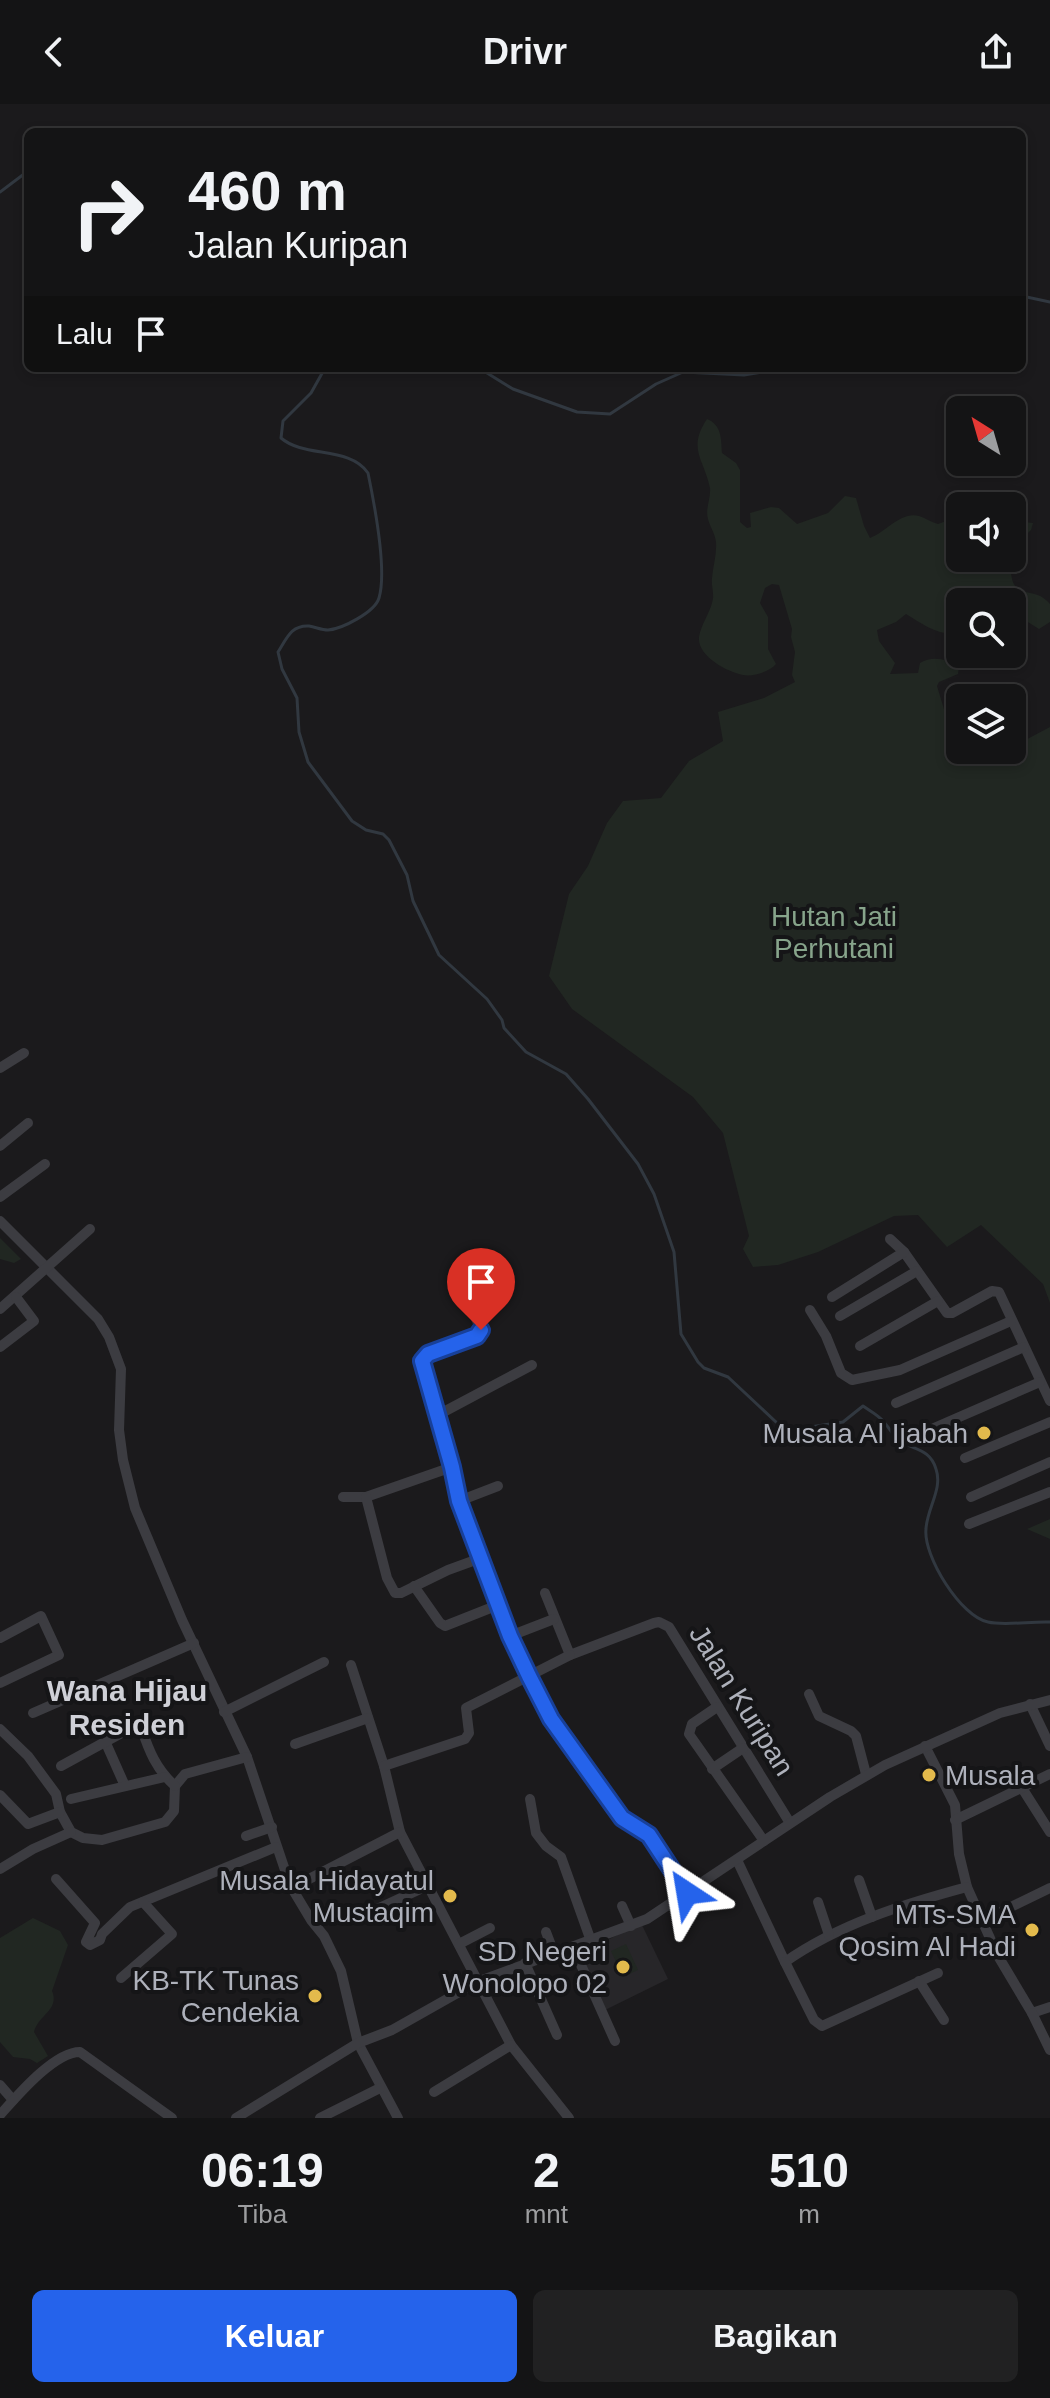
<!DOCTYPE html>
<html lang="id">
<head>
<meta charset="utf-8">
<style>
  :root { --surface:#141415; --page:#212122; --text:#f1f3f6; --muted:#9d9ea0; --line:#333334; --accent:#2563eb }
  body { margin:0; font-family:Helvetica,sans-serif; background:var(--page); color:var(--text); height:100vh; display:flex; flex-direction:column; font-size:30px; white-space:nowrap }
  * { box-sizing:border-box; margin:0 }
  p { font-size:26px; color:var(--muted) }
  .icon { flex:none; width:44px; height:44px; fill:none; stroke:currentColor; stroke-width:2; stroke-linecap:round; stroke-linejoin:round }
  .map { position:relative; height:2014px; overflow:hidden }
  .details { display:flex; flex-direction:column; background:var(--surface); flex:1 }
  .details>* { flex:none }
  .hud { position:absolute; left:24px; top:24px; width:1002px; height:244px; border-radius:12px; box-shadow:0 4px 12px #0003,0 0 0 2px var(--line); background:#141415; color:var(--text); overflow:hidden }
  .needle { width:52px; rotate:323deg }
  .fabs { position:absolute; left:946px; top:292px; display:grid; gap:16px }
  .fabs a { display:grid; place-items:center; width:80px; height:80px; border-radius:12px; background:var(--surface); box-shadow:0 4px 12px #0003,0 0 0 2px var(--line); font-size:40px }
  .pin { position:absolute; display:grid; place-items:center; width:68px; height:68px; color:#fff; margin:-82px -34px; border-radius:50% 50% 50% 0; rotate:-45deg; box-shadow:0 0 8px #0007 }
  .pin .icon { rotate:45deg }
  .me { position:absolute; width:88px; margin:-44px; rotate:327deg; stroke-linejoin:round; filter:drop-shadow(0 0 6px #0008) }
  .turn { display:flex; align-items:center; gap:28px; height:168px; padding:0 32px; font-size:36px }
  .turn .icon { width:104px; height:104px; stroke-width:2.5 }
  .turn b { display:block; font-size:56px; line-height:68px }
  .then { display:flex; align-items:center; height:76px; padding:0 32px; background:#0003; gap:16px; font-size:30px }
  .eta { display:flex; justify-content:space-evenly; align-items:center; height:136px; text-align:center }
  .eta b { font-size:48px; font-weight:700; line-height:56px }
  .cta { display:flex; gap:16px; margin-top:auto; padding:16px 32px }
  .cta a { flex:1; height:92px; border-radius:12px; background:var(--accent); color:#fff; font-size:32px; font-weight:700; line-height:92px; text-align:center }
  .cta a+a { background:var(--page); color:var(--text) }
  header { display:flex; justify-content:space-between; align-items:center; height:104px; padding:0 32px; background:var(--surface); font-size:36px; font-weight:700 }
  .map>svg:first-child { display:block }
  .built { fill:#272629 }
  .green { fill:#212722 }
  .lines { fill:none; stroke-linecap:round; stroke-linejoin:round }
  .stream { stroke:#313840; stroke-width:3 }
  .minor { stroke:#3c3c41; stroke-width:10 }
  .route-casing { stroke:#184099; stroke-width:20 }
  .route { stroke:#2563eb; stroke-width:14 }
  .poi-dot { fill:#e3ba4c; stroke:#151517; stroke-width:3 }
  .labels { text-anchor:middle; stroke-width:8; stroke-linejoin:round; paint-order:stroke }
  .park-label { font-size:28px; fill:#87a48b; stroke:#151517 }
  .poi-label { font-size:28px; fill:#aeb1bb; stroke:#151517; text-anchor:end }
  .street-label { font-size:28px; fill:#aeb1bb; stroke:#151517 }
  .neighbourhood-label { font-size:30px; font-weight:bold; fill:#cfd0d7; stroke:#151517 }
</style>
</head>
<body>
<header><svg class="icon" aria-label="back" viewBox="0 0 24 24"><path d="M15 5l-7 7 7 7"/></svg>Drivr<svg class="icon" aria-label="share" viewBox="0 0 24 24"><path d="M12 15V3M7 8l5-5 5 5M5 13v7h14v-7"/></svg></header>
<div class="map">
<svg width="1050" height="2014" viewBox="0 0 1050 2014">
  <rect width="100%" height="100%" fill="#1b1a1c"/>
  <polygon class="built" points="641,1819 668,1875 605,1906 578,1851"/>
  <g class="green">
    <path d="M 707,315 C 722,321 721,335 722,349 L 736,359 L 740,366 L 740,418 L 747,424 L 751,423 L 750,409 L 771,403 L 779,404 L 797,420 L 828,409 L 845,392 L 856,394 L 864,422 L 870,434 C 886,428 901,407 919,412 C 925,414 931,418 938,420 L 960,412 L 960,454 L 1011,454 C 1008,503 1032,478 1050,500 L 1050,518 L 1039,525 L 1012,508 L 1012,498 L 960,498 L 960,529 C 940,533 922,520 906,510 L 896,518 L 877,526 L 879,537 L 895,559 L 890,570 L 918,569 L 920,559 C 934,551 946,556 959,562 L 958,570 L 939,578 L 937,582 L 953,635 L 962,653 L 970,656 L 1012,646 L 1012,643 L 1050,623 L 1050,1199 L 1043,1180 L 981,1121 L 947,1143 L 918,1111 L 894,1112 L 818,1148 L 778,1161 L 753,1163 L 743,1145 L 749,1132 L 723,1029 L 693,993 L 572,905 L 549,872 L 569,790 L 588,762 L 607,719 L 623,697 L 661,694 L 689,657 L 723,637 L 718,608 L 764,594 L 795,578 L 792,571 L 795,548 L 791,533 L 792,525 L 779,481 L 772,480 L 765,484 L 760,499 L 768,513 L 768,545 L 776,560 C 769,568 753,573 743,571 C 727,568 697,552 699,533 C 701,521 709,510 712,499 C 715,490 711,483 712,474 C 713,462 717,450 716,438 C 715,429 710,423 708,415 C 705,404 711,395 710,384 C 704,355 687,345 707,315 Z"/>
    <polygon points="1024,418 1033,419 1031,426 1012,444 1012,420"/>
    <polygon points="0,1134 21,1155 14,1159 0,1155"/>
    <polygon points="1050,1415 1050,1435 1027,1425"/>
    <path d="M 33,1814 L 60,1827 L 68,1841 L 52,1887 C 60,1906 38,1911 34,1928 L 48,1952 L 37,1959 L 30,1955 L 13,1953 L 0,1938 L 0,1834 Z"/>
    <polygon points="626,1840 638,1866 623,1873 611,1847"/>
  </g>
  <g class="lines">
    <g class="stream">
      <polyline points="0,88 28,67"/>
      <polyline points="1022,192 1050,198"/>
      <path d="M 325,264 L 311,289 L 283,317 L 281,334 C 304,354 350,342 368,369 C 374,398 387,467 379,494 C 375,508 342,525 328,526 C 321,526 316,523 309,522 C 291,521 287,534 278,548 L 282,565 L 297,594 L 299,628 L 308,658 L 352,717 L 366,726 L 383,730 L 389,736 L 407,771 L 413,797 L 439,851 L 487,895 L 502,916 L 504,924 L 526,948 L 566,970 L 588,995 L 638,1060 L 654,1090 L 674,1148 L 681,1230 L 698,1258 L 704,1264 L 728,1273 L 776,1318 L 791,1326 L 843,1318 L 863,1302 C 870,1307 878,1311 883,1317 C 889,1323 892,1331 899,1336 C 912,1346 930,1344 936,1365 C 943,1385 927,1404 926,1425 C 923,1452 961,1513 988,1518 C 1004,1522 1032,1517 1050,1518"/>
      <polyline points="479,264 513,285 577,308 610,310 656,280 683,268 744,271 787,264"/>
    </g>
    <g class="minor">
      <polyline points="0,964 24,949"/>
      <polyline points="0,1042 28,1019"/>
      <polyline points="0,1093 45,1060"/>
      <polyline points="0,1117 98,1215 109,1233 121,1265 119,1326 123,1356 135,1404 182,1516 247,1653 290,1781 311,1816 324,1832 341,1867 358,1939 398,2014"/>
      <polyline points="890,1135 904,1148 947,1209 952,1209 992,1187 999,1188 1050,1297"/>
      <polyline points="832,1193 904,1148"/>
      <polyline points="0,1205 90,1125"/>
      <polyline points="810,1206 826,1232 841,1269 852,1276 900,1266 1011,1217"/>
      <polyline points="473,1208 481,1226 477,1232 428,1250 422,1257 452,1363 459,1397 510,1532 529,1572 551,1615 622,1714 649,1731 687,1789"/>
      <polyline points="840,1212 917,1167"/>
      <polyline points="860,1242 938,1197"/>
      <polyline points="0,1243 34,1217 16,1193"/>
      <polyline points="896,1299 1024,1243"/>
      <polyline points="436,1312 532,1261"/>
      <polyline points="934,1324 1040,1278"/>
      <polyline points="965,1354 1050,1318"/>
      <polyline points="343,1393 366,1393 452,1363"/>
      <polyline points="366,1393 387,1474 395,1489 401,1489 448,1466 481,1454"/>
      <polyline points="971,1393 1050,1358"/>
      <polyline points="459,1397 498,1382"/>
      <polyline points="969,1420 1050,1388"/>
      <polyline points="414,1482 440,1519 445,1522 498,1501"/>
      <polyline points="545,1489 570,1551 654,1519 659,1518 669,1523 790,1719"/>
      <polyline points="510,1532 554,1515"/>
      <polyline points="0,1534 41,1512 59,1551 0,1579"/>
      <polyline points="351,1561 384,1662 400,1728 511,1941 569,2014"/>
      <polyline points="809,1590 819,1612 851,1627 856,1632 866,1670"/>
      <polyline points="1030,1600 1050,1642"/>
      <polyline points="717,1603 692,1620 689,1630 764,1737"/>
      <polyline points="224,1608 324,1558"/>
      <polyline points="33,1609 194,1539"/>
      <polyline points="0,1625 28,1652 56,1690 60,1708 71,1728 83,1734 102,1736 165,1718 174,1707 175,1682 185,1670 247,1653"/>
      <polyline points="105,1637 125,1682"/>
      <polyline points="295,1640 368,1614"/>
      <polyline points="925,1642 955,1701 959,1750 967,1783 998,1852 1032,1909 1050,1903"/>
      <path d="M 61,1662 L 136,1621 L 141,1623 C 149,1647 156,1665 175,1682"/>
      <polyline points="384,1662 465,1635 469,1629 466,1604 570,1551"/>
      <polyline points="712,1665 743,1644"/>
      <polyline points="1022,1684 1050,1728"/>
      <polyline points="0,1691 28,1720 60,1708"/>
      <polyline points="71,1695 165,1673"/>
      <polyline points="530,1695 536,1729 546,1742 561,1753 591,1837"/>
      <polyline points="955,1716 1050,1670"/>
      <polyline points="246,1732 272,1723"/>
      <path d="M 737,1756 L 785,1858 C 839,1820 904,1800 967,1783"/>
      <polyline points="0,1765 33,1745 71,1728"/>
      <polyline points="56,1775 95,1819 86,1838 90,1841 100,1836 102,1830 130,1803 276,1743"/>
      <polyline points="859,1776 872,1813"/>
      <polyline points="290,1781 309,1775 400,1728"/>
      <polyline points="818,1798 829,1831"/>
      <polyline points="622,1802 631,1822"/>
      <polyline points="377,1805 429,1781"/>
      <polyline points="982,1817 1050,1784"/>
      <polyline points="546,1828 554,1849"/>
      <polyline points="459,1840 490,1824"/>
      <polyline points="573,1843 615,1937"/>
      <polyline points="785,1858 814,1916 822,1922 938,1869"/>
      <polyline points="525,1859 557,1931"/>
      <polyline points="121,1874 172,1830 143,1798"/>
      <polyline points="919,1877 944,1916"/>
      <polyline points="1032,1909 1050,1946"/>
      <polyline points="0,1981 13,1996"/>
      <polyline points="434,1988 511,1941"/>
      <path d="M 0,2011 C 17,1992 54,1948 80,1948 L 172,2014"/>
      <polyline points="236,2014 358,1939 392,1926 477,1878 647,1815 830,1693 885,1661 1000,1609 1050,1596"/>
      <polyline points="320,2014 380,1984"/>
    </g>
  </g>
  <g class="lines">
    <g class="route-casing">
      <polyline id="route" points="481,1226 477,1232 428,1250 422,1257 452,1363 459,1397 510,1532 529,1572 551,1615 622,1714 649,1731 687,1789"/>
    </g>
    <use href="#route" class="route"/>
  </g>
  <g class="poi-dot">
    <circle cx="984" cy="1329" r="8"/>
    <circle cx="929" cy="1671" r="8"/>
    <circle cx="450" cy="1792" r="8"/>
    <circle cx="1032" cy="1826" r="8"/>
    <circle cx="623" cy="1863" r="8"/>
    <circle cx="315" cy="1892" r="8"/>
  </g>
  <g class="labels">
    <g class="park-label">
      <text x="834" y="822">Hutan Jati<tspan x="834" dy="32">Perhutani</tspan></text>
    </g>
    <g class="poi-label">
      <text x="968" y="1339">Musala Al Ijabah</text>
      <text x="945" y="1681" text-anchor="start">Musala</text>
      <text x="434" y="1786">Musala Hidayatul<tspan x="434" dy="32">Mustaqim</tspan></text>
      <text x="1016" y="1820">MTs-SMA<tspan x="1016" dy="32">Qosim Al Hadi</tspan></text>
      <text x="607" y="1857">SD Negeri<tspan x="607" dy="32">Wonolopo 02</tspan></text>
      <text x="299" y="1886">KB-TK Tunas<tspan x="299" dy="32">Cendekia</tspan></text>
    </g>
    <g class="street-label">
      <text transform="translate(742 1596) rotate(58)" y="10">Jalan Kuripan</text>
    </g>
    <g class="neighbourhood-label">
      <text x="127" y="1597">Wana Hijau<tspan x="127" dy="34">Residen</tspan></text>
    </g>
  </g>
</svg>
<div class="fabs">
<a><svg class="needle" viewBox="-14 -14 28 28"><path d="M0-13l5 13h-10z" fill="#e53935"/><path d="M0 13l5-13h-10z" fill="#9d9ea0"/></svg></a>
<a><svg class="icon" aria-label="sound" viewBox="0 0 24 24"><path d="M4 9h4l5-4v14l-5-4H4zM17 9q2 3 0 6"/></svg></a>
<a><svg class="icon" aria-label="search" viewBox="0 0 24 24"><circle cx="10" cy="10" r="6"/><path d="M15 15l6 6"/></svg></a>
<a><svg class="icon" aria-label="layers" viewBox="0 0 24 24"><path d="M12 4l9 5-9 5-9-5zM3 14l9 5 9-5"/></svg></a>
</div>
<div class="pin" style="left:481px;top:1226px;background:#d93025"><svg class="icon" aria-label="arrive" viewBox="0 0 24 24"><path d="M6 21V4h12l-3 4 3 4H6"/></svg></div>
<svg class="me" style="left:687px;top:1789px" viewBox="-20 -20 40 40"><path d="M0-17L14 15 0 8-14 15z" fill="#2563eb" stroke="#fff" stroke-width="4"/></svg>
<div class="hud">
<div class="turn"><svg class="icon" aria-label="right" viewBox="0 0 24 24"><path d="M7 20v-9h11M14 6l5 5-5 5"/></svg><div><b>460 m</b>Jalan Kuripan</div></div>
<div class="then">Lalu<svg class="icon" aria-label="arrive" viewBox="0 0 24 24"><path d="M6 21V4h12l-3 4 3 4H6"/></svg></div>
</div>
</div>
<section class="details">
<div class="eta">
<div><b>06:19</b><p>Tiba</p></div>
<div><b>2</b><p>mnt</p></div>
<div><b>510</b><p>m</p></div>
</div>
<div class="cta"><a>Keluar</a><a>Bagikan</a></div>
</section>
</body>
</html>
